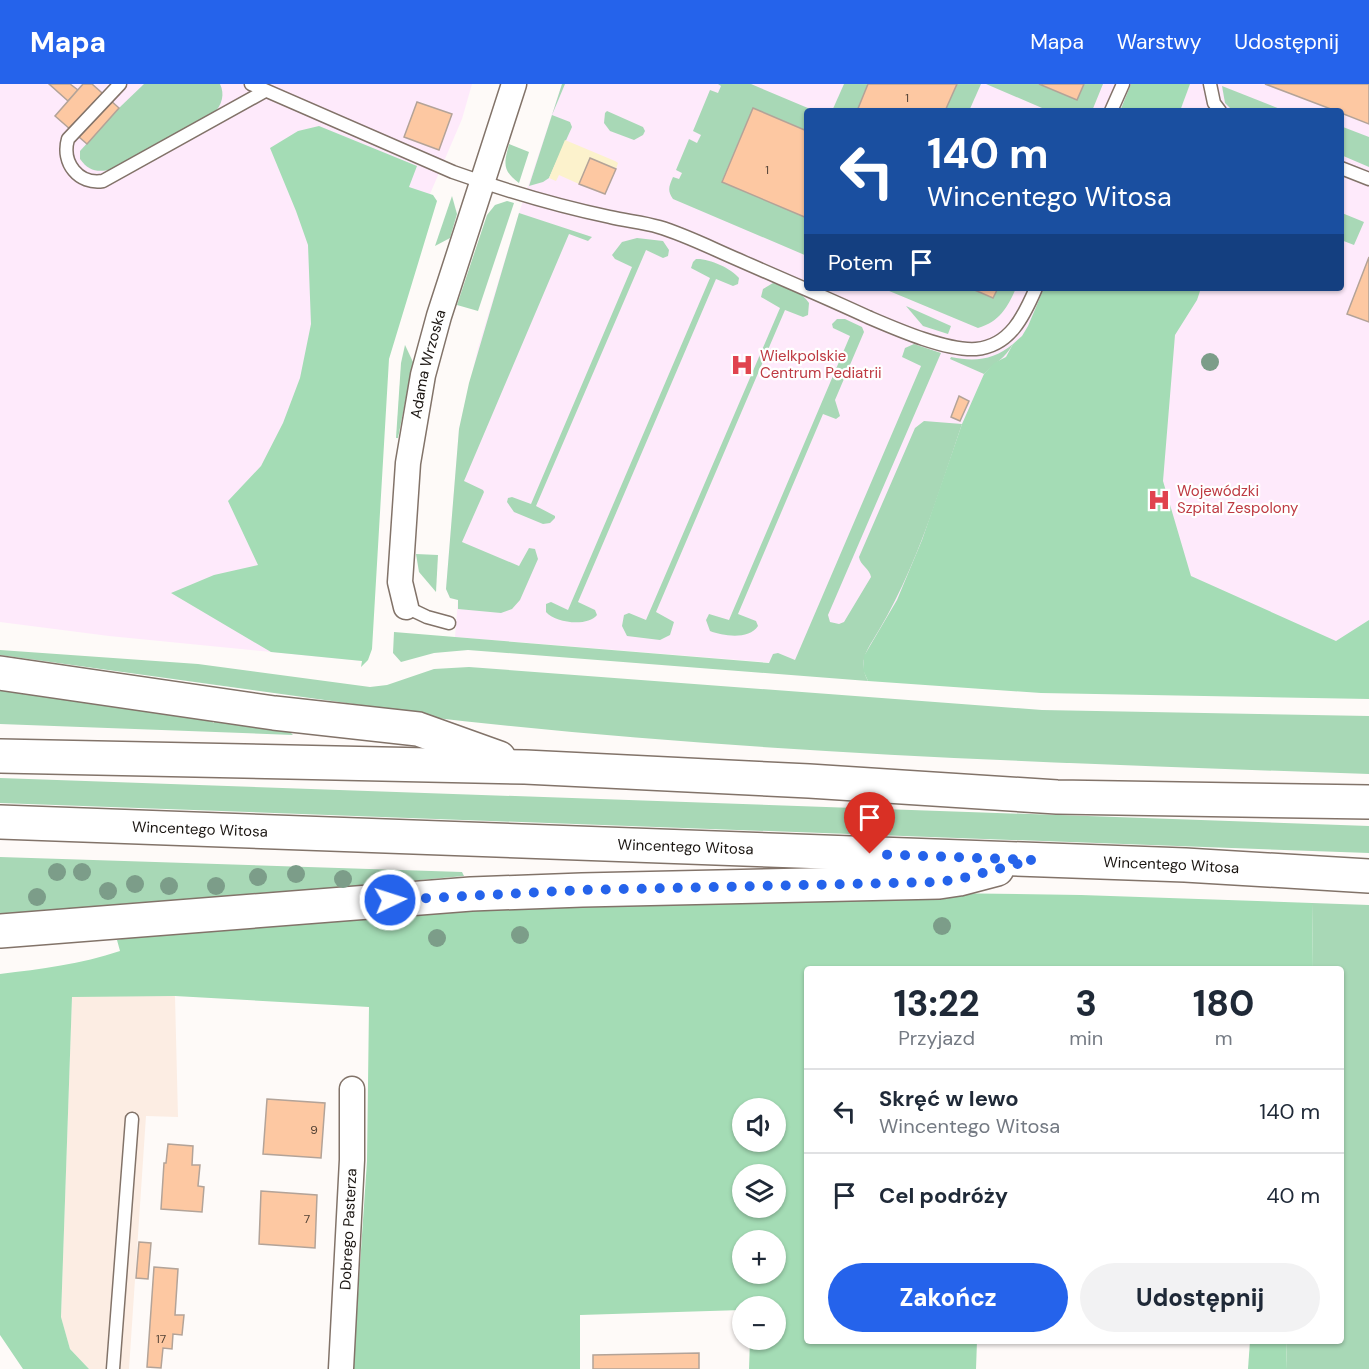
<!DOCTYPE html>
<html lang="pl">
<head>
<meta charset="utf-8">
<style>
  :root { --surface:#fff; --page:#f2f2f3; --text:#1f2937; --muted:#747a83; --line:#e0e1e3; --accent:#2563eb }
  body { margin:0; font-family:"DM Sans",sans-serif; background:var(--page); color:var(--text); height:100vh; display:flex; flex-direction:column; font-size:22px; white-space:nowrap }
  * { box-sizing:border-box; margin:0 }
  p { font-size:20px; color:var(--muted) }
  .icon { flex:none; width:33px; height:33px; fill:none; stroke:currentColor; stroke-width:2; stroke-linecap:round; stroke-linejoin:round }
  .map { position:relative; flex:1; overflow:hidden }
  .sheet { position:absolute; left:804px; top:882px; width:540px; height:378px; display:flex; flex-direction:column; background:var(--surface); border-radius:6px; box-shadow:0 2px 4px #0004 }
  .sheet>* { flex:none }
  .hud { position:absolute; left:804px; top:24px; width:540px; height:183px; border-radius:6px; box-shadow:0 2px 4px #0004; background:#1a4fa0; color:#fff; overflow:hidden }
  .buttons { position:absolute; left:732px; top:1014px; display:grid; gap:12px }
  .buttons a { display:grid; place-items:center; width:54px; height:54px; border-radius:50%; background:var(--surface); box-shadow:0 2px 4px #0004; font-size:30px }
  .pin { position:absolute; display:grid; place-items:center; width:51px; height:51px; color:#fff; margin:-62px -26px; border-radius:50% 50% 50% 0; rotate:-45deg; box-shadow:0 0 6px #0007 }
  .pin .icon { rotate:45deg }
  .me { position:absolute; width:66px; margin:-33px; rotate:86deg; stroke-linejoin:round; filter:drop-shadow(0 0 4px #0008) }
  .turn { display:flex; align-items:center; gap:21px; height:126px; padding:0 24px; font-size:27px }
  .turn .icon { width:78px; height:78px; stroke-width:2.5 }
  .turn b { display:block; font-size:42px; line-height:51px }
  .then { display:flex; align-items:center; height:57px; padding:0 24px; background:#0003; gap:12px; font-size:22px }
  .eta { display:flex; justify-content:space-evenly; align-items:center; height:102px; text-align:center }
  .eta b { font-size:36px; font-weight:800; line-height:42px }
  .button { display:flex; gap:12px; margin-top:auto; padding:12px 24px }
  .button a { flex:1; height:69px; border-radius:36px; background:var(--accent); color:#fff; font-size:24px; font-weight:800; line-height:69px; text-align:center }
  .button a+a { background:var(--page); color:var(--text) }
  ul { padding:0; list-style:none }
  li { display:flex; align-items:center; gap:18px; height:84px; padding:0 24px; border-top:2px solid var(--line) }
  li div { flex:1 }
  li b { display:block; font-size:22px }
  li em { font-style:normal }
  header { display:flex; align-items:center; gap:36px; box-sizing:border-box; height:84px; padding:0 30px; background:var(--accent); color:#fff }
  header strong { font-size:28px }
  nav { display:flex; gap:33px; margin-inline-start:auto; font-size:21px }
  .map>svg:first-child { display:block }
  .built { fill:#fcede3 }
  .medical { fill:#feeafb; fill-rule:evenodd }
  .green { fill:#a8d8b6 }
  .forest { fill:#a4dcb5; fill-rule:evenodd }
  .sand { fill:#fcf2cc }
  .building { fill:#fdc8a2; stroke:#b3a398; stroke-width:1.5 }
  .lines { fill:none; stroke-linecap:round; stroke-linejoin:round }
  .lane-casing { stroke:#827369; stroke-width:15 }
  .street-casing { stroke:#827369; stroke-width:27 }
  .secondary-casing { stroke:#827369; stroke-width:36 }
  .lane { stroke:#fff; stroke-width:12 }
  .street { stroke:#fff; stroke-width:24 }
  .secondary { stroke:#fff; stroke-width:33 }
  .tree { fill:#7c9d89 }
  .route { stroke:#2563eb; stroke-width:10; stroke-dasharray:0 18 }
  .labels { text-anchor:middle; stroke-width:4.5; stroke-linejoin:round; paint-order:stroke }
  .number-label { font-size:12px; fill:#534235 }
  .health-label { font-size:15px; fill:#be3a42; stroke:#fff; text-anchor:start }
  .street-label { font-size:15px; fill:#1a1511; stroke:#fff }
</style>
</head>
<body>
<header>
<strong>Mapa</strong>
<nav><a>Mapa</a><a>Warstwy</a><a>Udostępnij</a></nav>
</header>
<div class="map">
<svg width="1369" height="1285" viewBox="0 0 1369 1285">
  <rect width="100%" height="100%" fill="#fefaf8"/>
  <polygon class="built" points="72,912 175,912 178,1033 146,1032 129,1285 89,1285 70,1265 61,1233"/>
  <g class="medical">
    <polygon points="0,0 472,0 462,35 430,110 382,263 362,577 109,552 0,538"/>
    <path d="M 562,0 L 1369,0 L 1369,596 L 869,591 L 862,586 L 455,553 L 458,516 L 450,514 L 446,505 L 459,345 L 478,264 L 519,129 ZM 807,27 L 1341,27 L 1341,204 L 807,204 Z"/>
  </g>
  <g class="green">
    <path d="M 144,0 L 220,0 C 225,10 222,21 214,29 L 115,85 C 99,88 90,89 80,75 L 80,67 L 119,24 Z"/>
    <polygon points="562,0 565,0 552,31 570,38 572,43 549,94 543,98 529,102"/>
    <path d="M 718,0 L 751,0 L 815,27 L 807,27 L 807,47 L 753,24 L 722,97 L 807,134 L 807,172 L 673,115 C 667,107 669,102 673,93 L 679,95 L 682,89 L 676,86 L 689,55 L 697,59 L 701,51 L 693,47 L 710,6 L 718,9 L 721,2 Z"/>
    <polygon points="844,0 868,0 857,27 832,27"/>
    <polygon points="957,0 981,0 969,27 945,27"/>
    <polygon points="986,0 1039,0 1077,16 1084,0 1103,0 1092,27 1049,27"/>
    <polygon points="1222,2 1285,27 1233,27 1225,19"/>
    <polygon points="607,27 643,43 645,47 643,51 634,56 610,47 604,39 605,29"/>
    <polygon points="1343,43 1369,53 1369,83 1341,71"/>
    <path d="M 509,60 L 529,68 L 519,99 C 502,86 504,80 509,60 Z"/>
    <polygon points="452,112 457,130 450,154 435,162"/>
    <polygon points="507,117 514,119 478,227 457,221 487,131 495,121"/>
    <polygon points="1341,123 1343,124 1342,129 1364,138 1354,161 1341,156"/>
    <polygon points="519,129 592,153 588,157 569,150 464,397 483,406 484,408 462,458 519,482 529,464 535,465 538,475 520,516 512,525 501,529 458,525 458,516 450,514 446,505 459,345 469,299"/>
    <polygon points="637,154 663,157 669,166 668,172 663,174 646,166 536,422 555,432 555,434 550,439 543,440 514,428 507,418 508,414 512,413 531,420 632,183 615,175 612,171 622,158"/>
    <path d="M 696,175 C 708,174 731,184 739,194 L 738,200 L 733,202 L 716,195 L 578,518 L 595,526 L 597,531 C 588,543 555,539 546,528 L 546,520 L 551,518 L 568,526 L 710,194 L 691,184 L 693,178 Z"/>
    <path d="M 773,199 C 786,201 802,208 809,219 L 808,231 L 803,233 L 785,226 L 656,528 L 674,538 L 670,551 L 660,556 L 627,552 L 622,542 L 624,531 L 629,529 L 646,536 L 780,224 L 761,213 L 763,205 Z"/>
    <path d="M 882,204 L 970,204 L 993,214 L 998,204 L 1016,204 C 1008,223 999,238 978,244 Z"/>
    <polygon points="906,222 951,242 948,250 923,242"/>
    <path d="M 837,235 L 845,235 L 862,243 L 864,248 L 835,316 L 840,332 L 836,335 L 823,330 L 738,530 L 756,537 L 758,542 C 749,556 723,552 710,547 L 706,536 L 709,530 L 729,536 L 850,252 L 833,244 L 832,240 Z"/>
    <path d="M 914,260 L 941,269 L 828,531 L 830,538 L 839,540 L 844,538 L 871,493 C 870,485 860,481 859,473 L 915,344 L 924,337 L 962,340 C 938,410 917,482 879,546 C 868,565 857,576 868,597 L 468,566 L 434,569 L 401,578 L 393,569 L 394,548 L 769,579 L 773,570 L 778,569 L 795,576 L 921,282 L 902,273 L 905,264 Z"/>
    <path d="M 1013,260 C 1005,275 995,278 984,290 L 950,275 L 951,273 C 975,278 994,276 1013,260 Z"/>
    <polygon points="405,261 413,278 398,354 396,354 401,279"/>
    <polygon points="416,470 438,471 436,508 419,488"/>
    <path d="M 0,566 L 198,580 L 370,603 L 387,601 L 434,585 L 469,583 L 1042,626 L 1369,632 L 1369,690 C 1051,679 735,669 419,632 L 419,629 L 0,571 Z"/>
    <polygon points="0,606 212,636 213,639 216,637 282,646 290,648 293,651 0,640"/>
    <polygon points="0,694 1369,742 1369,769 0,719"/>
    <polygon points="0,773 462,788 464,792 256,811 0,830"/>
    <polygon points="1312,819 1369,821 1369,1285 1287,1285 1286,1257 1341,1257 1341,885 1313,885"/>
  </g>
  <g class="forest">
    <polygon points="1131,0 1190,0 1180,27 1120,27"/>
    <polygon points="319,42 417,82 409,103 433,111 437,117 389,275 372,565 368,576 361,583 362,577 271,568 171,509 214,491 258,481 228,417 261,382 283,339 300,294 311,240 308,161 296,127 270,64 298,47"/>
    <polygon points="1044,204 1201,204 1197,216 1175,251 1163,397 1191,492 1336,557 1369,536 1369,615 1041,609 868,597 863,586 864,572 897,516 922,456 962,340 984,290 994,279 1006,273 1013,260 1022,252 1028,242"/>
    <path d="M 938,809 L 1081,811 L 1312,819 L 1313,885 L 807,885 L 807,1257 L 977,1257 L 976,1285 L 749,1285 L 750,1256 L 776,1256 L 776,1222 L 742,1222 L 742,1226 L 580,1231 L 580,1285 L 353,1285 L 367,1077 L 369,923 L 175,912 L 72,913 L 61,1233 L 70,1265 L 89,1285 L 23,1285 L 0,1251 L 0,890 C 41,885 81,880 120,867 L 117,856 L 136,852 L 561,820 ZM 742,1024 L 776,1024 L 776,1058 L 742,1058 ZM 742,1090 L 776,1090 L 776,1124 L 742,1124 ZM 742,1156 L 776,1156 L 776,1190 L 742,1190 Z"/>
    <polygon points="1250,1257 1286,1257 1287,1285 1248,1285"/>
  </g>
  <polygon class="sand" points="565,56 615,77 618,79 616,85 590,74 579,100 559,91 556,97 549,94"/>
  <g class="building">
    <polygon points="49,0 70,0 78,6 68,17"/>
    <polygon points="83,0 92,0 119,24 87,60 55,32"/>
    <polygon points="868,0 957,0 945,27 857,27"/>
    <polygon points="1039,0 1084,0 1077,16"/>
    <polygon points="1265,0 1369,0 1369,40 1341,29 1341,27 1336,27"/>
    <polygon points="417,18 452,30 439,66 404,53"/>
    <polygon points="753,24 807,47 807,134 722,98"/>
    <polygon points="590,74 616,85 605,110 579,100"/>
    <polygon points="1369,173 1369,238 1347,230"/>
    <polygon points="970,204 998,204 993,214"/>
    <polygon points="959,312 969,317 960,337 951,333"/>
    <polygon points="267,1015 325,1019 321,1074 263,1070"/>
    <polygon points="168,1060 193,1062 192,1081 200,1081 198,1102 204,1103 202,1128 161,1125 164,1079 166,1079"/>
    <polygon points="261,1107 317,1111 315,1164 259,1160"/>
    <polygon points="139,1158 151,1159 148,1195 136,1194"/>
    <polygon points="154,1183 178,1185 175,1231 184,1231 182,1251 173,1250 172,1265 163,1264 161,1284 147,1283"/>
    <polygon points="699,1269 699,1285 593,1285 593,1271"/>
  </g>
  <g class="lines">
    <g class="lane-casing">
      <g id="lane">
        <path d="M 120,0 L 68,55 C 61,79 79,101 103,97 L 265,7"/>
        <path d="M 251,0 L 453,88 C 504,106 557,122 610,133 C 626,137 643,138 659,143 C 686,151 713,165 739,176 C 782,195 825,213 868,233 C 896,245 946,267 976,265 C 1010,262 1024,232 1036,204"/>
        <polyline points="1210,0 1214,19 1220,27"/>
        <polyline points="1111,27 1123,0"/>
        <polyline points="1341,84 1369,95"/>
        <polyline points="406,523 427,533 449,539"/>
        <polyline points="113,1285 132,1035"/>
      </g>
    </g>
    <g class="street-casing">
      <g id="street">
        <path id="s1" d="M 406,523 L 400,498 L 408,379 L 423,291 L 439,232 L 514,0"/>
        <path id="s2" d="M 341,1285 L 352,1076 L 352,1005"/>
      </g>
    </g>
    <g class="secondary-casing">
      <g id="secondary">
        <polyline points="0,589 274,629 418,645 499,674"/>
        <polyline points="0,672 525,683 809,697 1057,713 1369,718"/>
        <path id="s3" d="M 0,738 L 1185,781 L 1369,792"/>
        <polyline points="0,847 471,810 582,806 939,798 959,795 997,785"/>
      </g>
    </g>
    <use href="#lane" class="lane"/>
    <use href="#street" class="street"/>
    <use href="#secondary" class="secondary"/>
  </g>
  <g class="tree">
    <circle cx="1210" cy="278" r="9"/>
    <circle cx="57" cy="788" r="9"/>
    <circle cx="82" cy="788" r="9"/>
    <circle cx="296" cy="790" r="9"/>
    <circle cx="258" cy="793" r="9"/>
    <circle cx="343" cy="795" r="9"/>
    <circle cx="135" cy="800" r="9"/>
    <circle cx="169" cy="802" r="9"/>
    <circle cx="216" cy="802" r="9"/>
    <circle cx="108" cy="807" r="9"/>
    <circle cx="37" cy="813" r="9"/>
    <circle cx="942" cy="842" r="9"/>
    <circle cx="520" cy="851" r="9"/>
    <circle cx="437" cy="854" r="9"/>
  </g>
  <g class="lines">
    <polyline class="route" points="390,816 582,806 939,798 959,795 1033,776 870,770"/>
  </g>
  <defs>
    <g id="hospital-bare" transform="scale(1.8)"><path d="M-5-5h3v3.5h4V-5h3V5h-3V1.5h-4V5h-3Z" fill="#e0444e" stroke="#fff" stroke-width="2.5" paint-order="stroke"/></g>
  </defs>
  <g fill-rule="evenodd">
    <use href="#hospital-bare" x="742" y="281"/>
    <use href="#hospital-bare" x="1159" y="416"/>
  </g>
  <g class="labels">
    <g class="number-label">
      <text x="907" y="18">1</text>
      <text x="767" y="90">1</text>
      <text x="314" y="1050">9</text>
      <text x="307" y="1139">7</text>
      <text x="161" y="1259">17</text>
    </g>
    <g class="health-label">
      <text x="760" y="277">Wielkpolskie<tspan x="760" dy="17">Centrum Pediatrii</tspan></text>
      <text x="1177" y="412">Wojewódzki<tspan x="1177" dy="17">Szpital Zespolony</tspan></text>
    </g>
    <g class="street-label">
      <text dy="5" stroke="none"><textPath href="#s1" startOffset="246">Adama Wrzoska</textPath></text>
      <text dy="5" stroke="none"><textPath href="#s3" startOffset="200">Wincentego Witosa</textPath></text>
      <text dy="5" stroke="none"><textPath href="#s3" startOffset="686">Wincentego Witosa</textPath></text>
      <text dy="5" stroke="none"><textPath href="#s3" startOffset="1172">Wincentego Witosa</textPath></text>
      <text dy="5" stroke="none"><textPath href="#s2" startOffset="140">Dobrego Pasterza</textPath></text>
    </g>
  </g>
</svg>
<div class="buttons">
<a><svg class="icon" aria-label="sound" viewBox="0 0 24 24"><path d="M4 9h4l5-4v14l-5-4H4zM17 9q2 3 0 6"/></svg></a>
<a><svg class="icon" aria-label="layers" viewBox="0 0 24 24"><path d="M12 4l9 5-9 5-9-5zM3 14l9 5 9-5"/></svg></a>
<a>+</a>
<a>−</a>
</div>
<div class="pin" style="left:870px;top:770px;background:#d93025"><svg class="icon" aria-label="arrive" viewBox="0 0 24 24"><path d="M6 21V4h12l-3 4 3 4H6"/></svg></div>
<svg class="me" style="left:390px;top:816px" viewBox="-20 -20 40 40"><circle r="17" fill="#2563eb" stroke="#fff" stroke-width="3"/><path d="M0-11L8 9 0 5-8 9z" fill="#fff"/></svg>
<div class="hud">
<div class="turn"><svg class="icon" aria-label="left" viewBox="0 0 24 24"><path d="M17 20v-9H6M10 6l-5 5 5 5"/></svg><div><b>140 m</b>Wincentego Witosa</div></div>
<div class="then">Potem<svg class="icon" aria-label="arrive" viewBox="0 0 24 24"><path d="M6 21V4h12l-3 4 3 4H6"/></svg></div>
</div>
<section class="sheet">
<div class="eta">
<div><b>13:22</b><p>Przyjazd</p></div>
<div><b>3</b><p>min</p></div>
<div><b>180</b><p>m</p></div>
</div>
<ul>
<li><svg class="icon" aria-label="left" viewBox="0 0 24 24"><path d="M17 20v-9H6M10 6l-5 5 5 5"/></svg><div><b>Skręć w lewo</b><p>Wincentego Witosa</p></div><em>140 m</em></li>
<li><svg class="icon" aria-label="arrive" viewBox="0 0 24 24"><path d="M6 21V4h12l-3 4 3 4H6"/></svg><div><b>Cel podróży</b></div><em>40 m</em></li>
</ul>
<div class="button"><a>Zakończ</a><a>Udostępnij</a></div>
</section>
</div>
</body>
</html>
